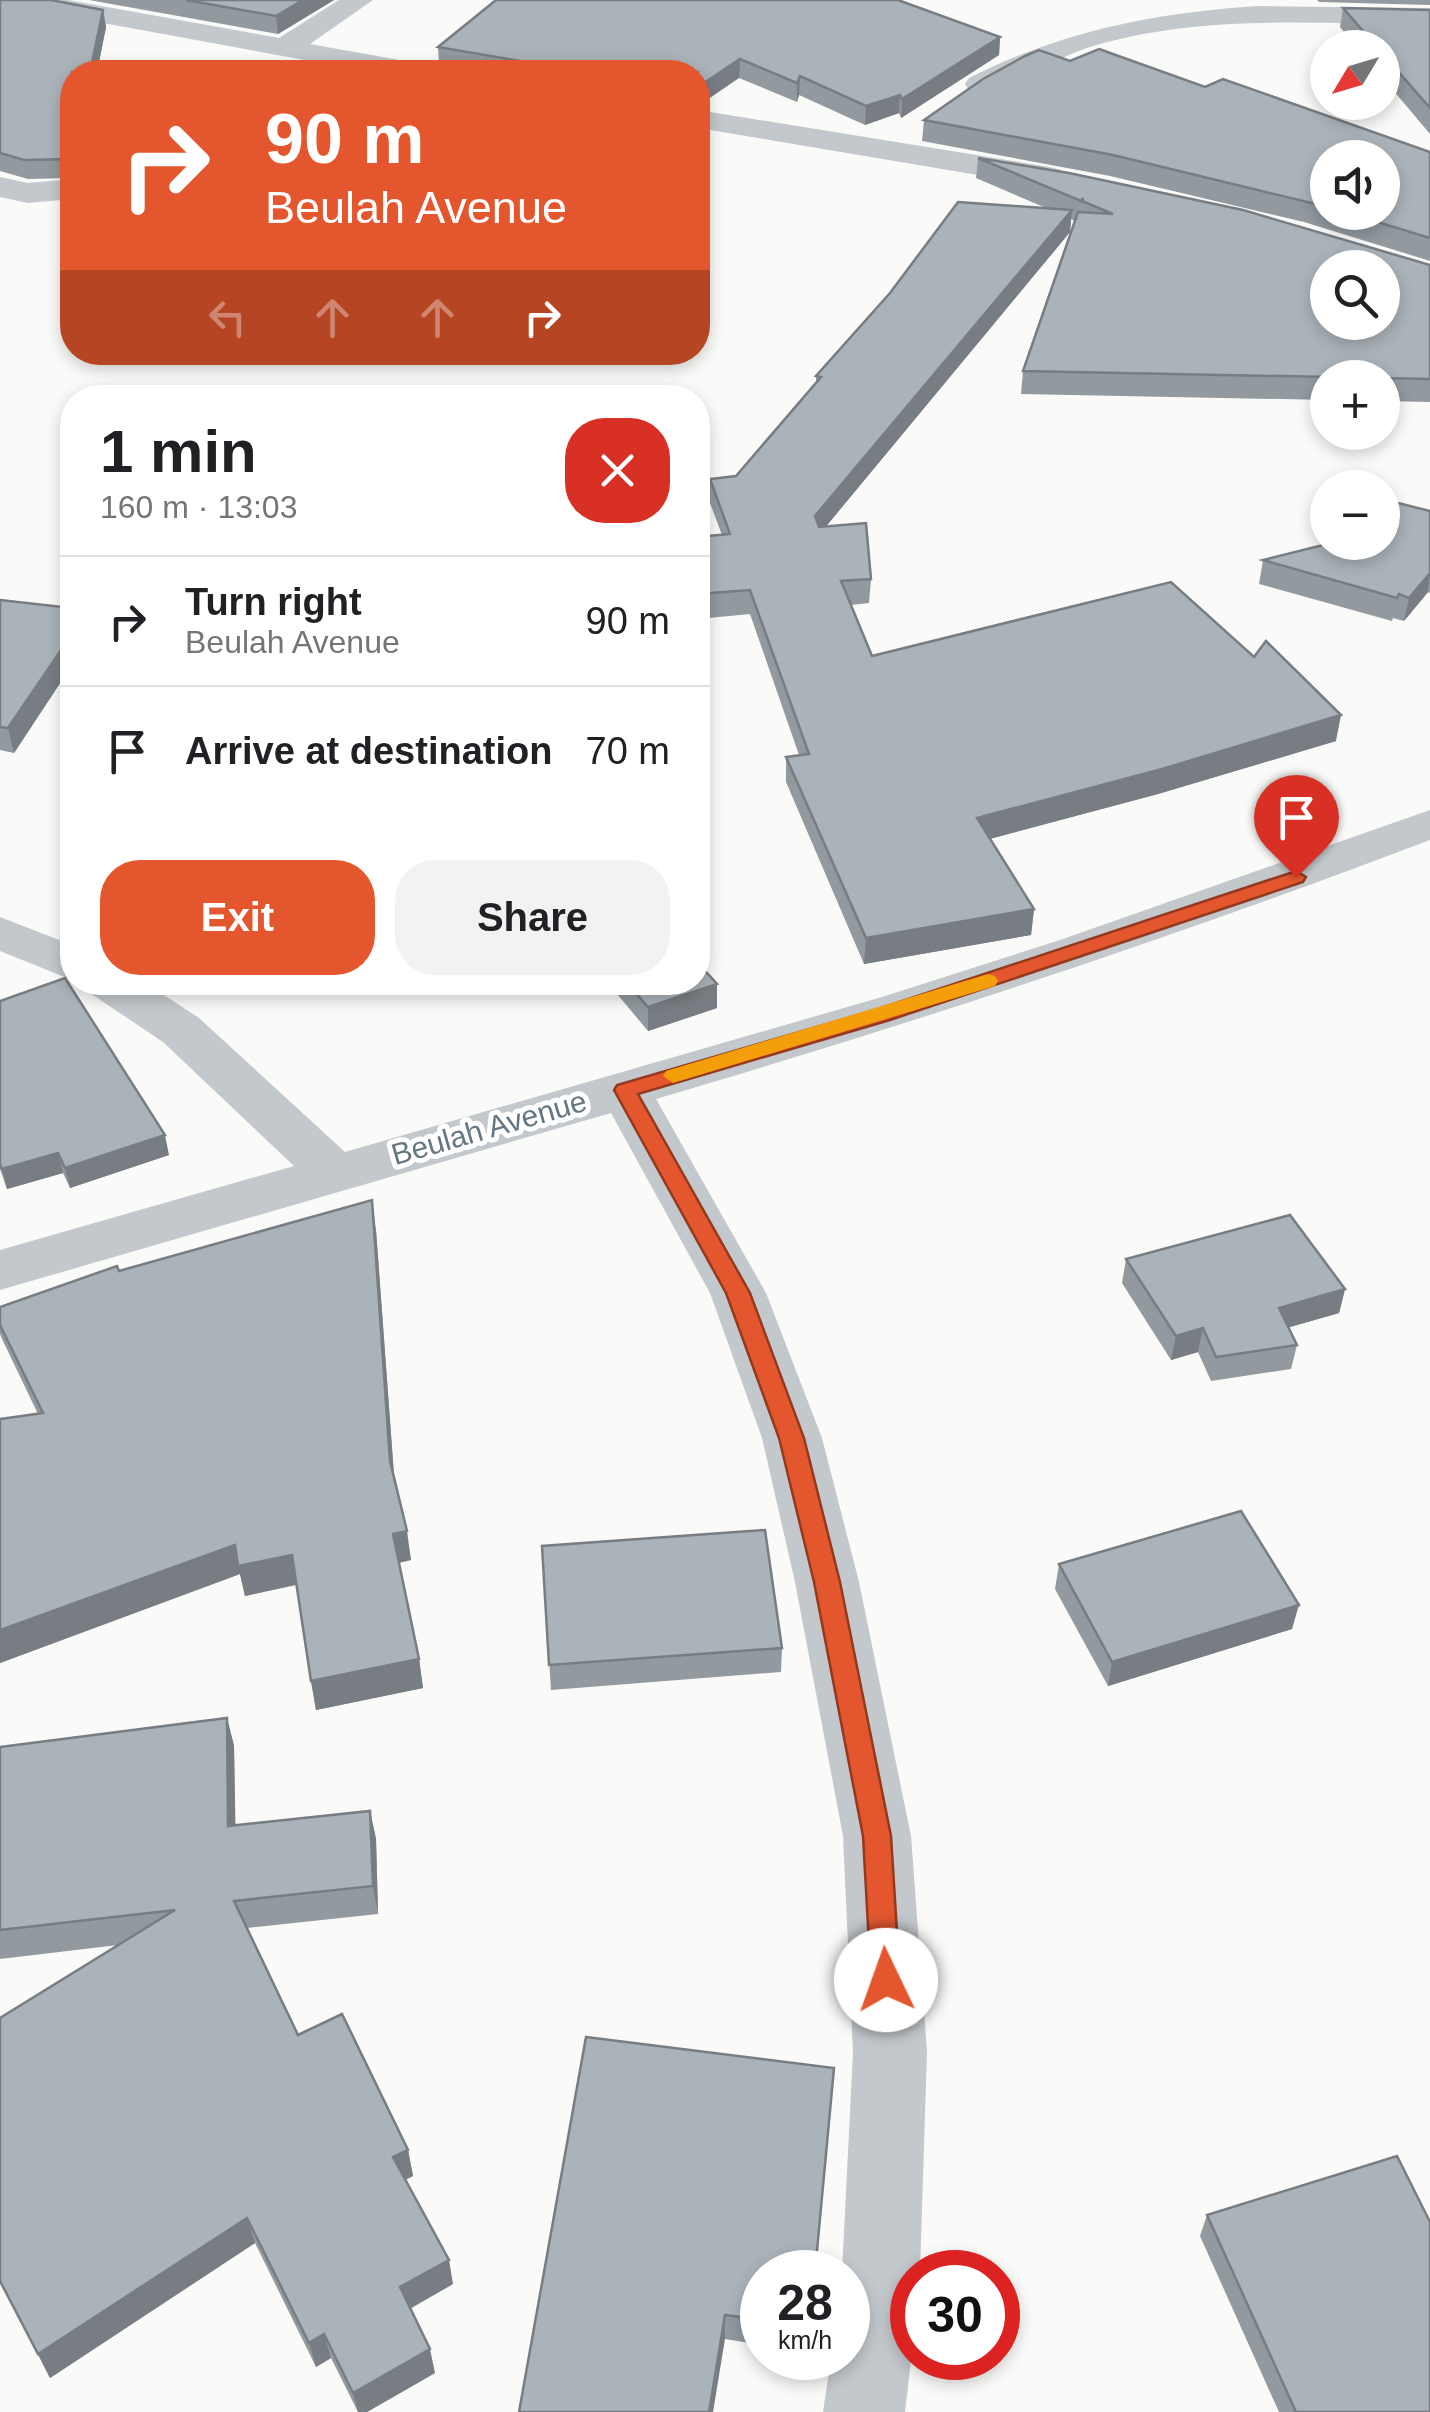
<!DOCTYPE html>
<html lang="en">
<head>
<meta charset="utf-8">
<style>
  :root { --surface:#fff; --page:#f2f2f2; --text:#202124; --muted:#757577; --line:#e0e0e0; --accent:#e4572e }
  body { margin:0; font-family:Arial,sans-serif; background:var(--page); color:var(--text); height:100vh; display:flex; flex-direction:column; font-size:38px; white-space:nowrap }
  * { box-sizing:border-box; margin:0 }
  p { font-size:32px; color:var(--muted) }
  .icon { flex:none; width:55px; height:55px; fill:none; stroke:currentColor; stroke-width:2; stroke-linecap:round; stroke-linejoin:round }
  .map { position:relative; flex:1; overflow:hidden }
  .details { position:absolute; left:60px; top:385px; width:650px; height:610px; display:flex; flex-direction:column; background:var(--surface); border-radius:40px; box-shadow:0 5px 15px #0003 }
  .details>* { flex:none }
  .top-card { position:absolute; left:60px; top:60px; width:650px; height:305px; border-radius:40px; box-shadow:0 5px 15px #0003; background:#e4572e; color:#fff; overflow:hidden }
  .needle { width:65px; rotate:232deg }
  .fabs { position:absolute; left:1310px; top:30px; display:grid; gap:20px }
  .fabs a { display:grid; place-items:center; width:90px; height:90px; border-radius:50%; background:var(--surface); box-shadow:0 5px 15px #0003; font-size:50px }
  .speed { position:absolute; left:740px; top:2250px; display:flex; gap:20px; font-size:50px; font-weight:700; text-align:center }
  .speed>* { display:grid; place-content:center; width:130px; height:130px; border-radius:50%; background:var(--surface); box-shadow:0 5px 15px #0003; line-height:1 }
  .speed small { font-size:25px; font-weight:400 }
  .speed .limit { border:15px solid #d22; background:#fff; color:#111 }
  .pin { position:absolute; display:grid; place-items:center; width:85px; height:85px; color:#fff; margin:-102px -42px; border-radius:50% 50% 50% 0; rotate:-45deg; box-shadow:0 0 10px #0007 }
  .pin .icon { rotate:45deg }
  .me { position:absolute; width:110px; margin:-55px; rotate:357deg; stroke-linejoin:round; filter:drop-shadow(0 0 8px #0008) }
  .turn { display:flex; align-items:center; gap:35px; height:210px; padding:0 40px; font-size:45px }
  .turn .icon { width:130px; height:130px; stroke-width:2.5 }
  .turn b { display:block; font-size:70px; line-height:85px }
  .lanes { display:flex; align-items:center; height:95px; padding:0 40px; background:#0003; justify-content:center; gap:50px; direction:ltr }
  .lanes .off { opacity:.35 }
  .round { display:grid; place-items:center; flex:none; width:105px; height:105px; border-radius:40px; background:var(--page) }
  .head { display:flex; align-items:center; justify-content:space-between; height:170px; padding:0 40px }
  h1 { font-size:60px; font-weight:700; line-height:75px }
  .button { display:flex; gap:20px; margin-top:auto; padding:20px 40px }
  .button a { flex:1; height:115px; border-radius:40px; background:var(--accent); color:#fff; font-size:40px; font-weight:700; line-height:115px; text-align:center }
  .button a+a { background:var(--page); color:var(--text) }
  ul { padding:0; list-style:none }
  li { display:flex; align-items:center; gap:30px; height:130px; padding:0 40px; border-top:2px solid var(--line) }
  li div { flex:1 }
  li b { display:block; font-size:38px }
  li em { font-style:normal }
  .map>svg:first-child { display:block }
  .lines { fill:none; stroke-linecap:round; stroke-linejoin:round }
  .street { fill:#c3c8cc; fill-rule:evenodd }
  .wall { fill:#929a9f; fill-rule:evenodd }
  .shaded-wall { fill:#777d82 }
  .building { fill:#aab3b9; stroke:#777d82; stroke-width:2.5; fill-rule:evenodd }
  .route { fill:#e4572e; stroke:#94391e; stroke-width:2.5 }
  .slow { fill:#f59e0b }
  .labels { text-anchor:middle; stroke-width:10; stroke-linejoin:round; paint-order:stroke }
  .street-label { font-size:30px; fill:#657683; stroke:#fff }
</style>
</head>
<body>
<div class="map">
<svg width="1430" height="2412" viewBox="0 0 1430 2412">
  <rect width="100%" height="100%" fill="#fafaf8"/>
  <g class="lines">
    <g class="street">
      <polygon points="7,0 68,0 279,38 339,0 373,0 310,44 416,63 427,66 431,72 370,72 21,8 11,6"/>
      <path d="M 1257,6 L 1430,8 L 1430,26 C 1319,23 1201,14 1093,46 C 1055,58 1016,84 980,93 L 969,90 L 965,84 L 969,78 C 1062,31 1154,13 1257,6 Z"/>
      <polygon points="698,110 1050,167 1061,170 1066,177 1061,184 1050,187 698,128"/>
      <polygon points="0,177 28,183 72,179 72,199 28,203 0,197"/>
      <path d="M 1430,810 L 1430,840 C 1175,937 918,1022 656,1099 L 766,1293 L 822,1438 L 859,1582 L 911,1836 L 927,2052 L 920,2272 L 912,2272 L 912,2352 L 905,2412 L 823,2412 L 831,2358 L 848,2358 L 848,2272 L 842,2272 L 853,2052 L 843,1836 L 795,1582 L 762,1438 L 710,1293 L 611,1113 L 0,1290 L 0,1250 L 294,1166 L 163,1042 L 90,993 L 83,982 L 144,982 L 199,1018 L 345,1152 L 882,997 L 1060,940 Z"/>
      <polygon points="0,917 72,945 72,980 0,951"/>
    </g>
  </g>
  <g class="wall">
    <polygon points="0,0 103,10 106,27 97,72 72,72 72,178 28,179 0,171"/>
    <polygon points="89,0 334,0 278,34"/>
    <polygon points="1317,0 1430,0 1430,5 1319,2"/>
    <polygon points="1343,8 1430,10 1430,134 1382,77 1382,48 1357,48 1340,27"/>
    <polygon points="1000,37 999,55 901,118 899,113 865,125 799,95 797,102 739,78 698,72 482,72 439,65 438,47"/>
    <path d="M 1070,61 L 1205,87 L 1430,152 L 1430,261 L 1304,222 L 1110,176 L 922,141 L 924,120 ZM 1328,158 L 1382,212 L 1328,212 Z"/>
    <polygon points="978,158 1430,265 1430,402 1382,401 1382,378 1328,378 1328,400 1021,394 1023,371 1075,221 1071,219 1070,232 826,526 871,579 869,603 851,605 872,656 1336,741 1158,794 990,839 1034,909 1031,935 864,964 786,782 786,757 799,755 750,614 698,619 698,537 722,535 710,503 710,479 736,476 816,383 816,376 1046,208 976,178"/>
    <polygon points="1323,483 1341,488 1328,488 1328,513 1319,506"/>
    <polygon points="1430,511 1430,593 1428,592 1404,621 1393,618 1392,621 1259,584 1263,560 1382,542"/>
    <polygon points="0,600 72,608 72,665 14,753 0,750"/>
    <polygon points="607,982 698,982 717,1008 648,1031"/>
    <polygon points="0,1001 169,1155 70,1188 63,1173 7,1189 0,1169"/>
    <polygon points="376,1230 394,1474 411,1560 399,1563 419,1659 423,1688 316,1710 311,1681 297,1585 245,1596 240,1574 0,1663 0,1419 38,1414 2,1339 0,1334 0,1307 119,1271"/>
    <polygon points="1126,1259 1345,1289 1339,1313 1289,1327 1297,1345 1291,1369 1211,1381 1198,1352 1171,1360 1122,1283"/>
    <polygon points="542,1546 782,1648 781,1672 551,1690"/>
    <polygon points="1059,1564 1292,1629 1108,1686 1055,1589"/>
    <polygon points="227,1718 234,1746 235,1825 370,1811 376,1839 378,1914 247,1928 298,2035 408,2150 413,2176 405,2180 453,2284 410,2309 435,2373 367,2412 358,2412 331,2358 316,2367 255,2243 50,2378 0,2281 118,1945 0,1959 0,1747"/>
    <polygon points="1207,2215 1430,2412 1279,2412 1200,2236"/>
    <polygon points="762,2272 762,2345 725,2339 519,2412"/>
  </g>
  <g class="shaded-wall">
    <polygon points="303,0 334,0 278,34 276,16"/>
    <polygon points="103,10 106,27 97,72 90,72"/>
    <polygon points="1000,37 999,55 901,118 902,99"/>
    <polygon points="740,59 739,78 698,106 698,87"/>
    <polygon points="800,76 799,95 797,102 797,83"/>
    <polygon points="900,95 899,113 865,125 866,106"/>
    <polygon points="1072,210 1070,232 814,541 815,516"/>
    <polygon points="1430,573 1428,592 1404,621 1409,598"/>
    <polygon points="72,634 72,665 14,753 8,728"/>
    <polygon points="1341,715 1336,741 1158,794 974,843 977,818"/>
    <polygon points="1034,909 1031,935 864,964 866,938"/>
    <polygon points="717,984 717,1008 648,1031 648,1007"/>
    <polygon points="165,1135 169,1155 70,1188 65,1168"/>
    <polygon points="58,1153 63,1173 7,1189 2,1169"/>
    <polygon points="372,1200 376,1230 395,1490 390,1461"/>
    <polygon points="1345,1289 1339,1313 1273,1332 1279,1308"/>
    <polygon points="1203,1328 1198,1352 1171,1360 1176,1336"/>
    <polygon points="407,1531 411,1560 397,1563 393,1534"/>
    <polygon points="235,1545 292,1555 298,1584 245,1596 240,1574 0,1663 0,1630"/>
    <polygon points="1299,1605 1292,1629 1108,1686 1112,1662"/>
    <polygon points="419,1659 423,1688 316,1710 311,1681"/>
    <polygon points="227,1718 234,1746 236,1854 228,1826"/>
    <polygon points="370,1811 376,1839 378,1914 373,1886"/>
    <polygon points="408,2150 413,2176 398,2183 393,2157"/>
    <polygon points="247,2218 255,2243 50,2378 38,2354"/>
    <polygon points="449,2260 453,2284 405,2311 400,2287"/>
    <polygon points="725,2315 725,2339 713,2412 709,2412"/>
    <polygon points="324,2334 331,2358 316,2367 309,2343"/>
    <polygon points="430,2349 435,2373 367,2412 358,2412 353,2393"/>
  </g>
  <g class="building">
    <polygon points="0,0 51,0 103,10 90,72 72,72 72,159 24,160 0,153"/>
    <polygon points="186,0 303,0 276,16"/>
    <polygon points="496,0 898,0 1000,37 902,99 900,95 866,106 800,76 797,83 740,59 698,87 698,72 585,72 438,47"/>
    <polygon points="1343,8 1430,10 1430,108 1382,53 1382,48 1378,48"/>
    <polygon points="1099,49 1205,87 1223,79 1430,152 1430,238 1345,212 1382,212 1382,158 1328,158 1328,207 1113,155 924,120 983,79 1025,56 1039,50 1070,61"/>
    <path d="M 978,158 L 1069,173 L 1243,210 L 1430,265 L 1430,379 L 1023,371 L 1078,212 L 1113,214 L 1082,201 L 1083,198 L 1081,201 ZM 1328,268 L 1382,268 L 1382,322 L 1328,322 Z"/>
    <polygon points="958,202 1072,210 815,516 819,527 866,523 871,579 841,581 872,656 1171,582 1254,657 1266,641 1341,715 1162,769 977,818 1034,909 866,938 786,757 809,754 750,590 698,594 698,537 730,534 710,479 736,476 821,377 816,376 890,293"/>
    <polygon points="1382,499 1430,511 1430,573 1409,598 1399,594 1397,598 1263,560 1335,542 1382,542"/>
    <polygon points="0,600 72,608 72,634 8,728 0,727"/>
    <polygon points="698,963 717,984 648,1007 626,982 698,982"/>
    <polygon points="65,978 165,1135 65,1168 58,1153 2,1169 0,1164 0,1001"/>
    <polygon points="372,1200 390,1461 407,1531 393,1534 419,1659 311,1681 292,1555 238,1566 235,1545 0,1630 0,1419 43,1413 0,1325 0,1307 117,1266 119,1271"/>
    <polygon points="1290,1215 1345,1289 1279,1308 1297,1345 1216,1357 1203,1328 1176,1336 1126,1259"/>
    <polygon points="1241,1511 1299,1605 1112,1662 1059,1564"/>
    <polygon points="765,1530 782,1648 549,1665 542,1546"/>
    <polygon points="227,1718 228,1826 370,1811 373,1886 234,1901 298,2035 342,2014 408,2150 393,2157 449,2260 400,2287 430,2349 353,2393 324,2334 309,2343 247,2218 38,2354 0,2281 0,2018 175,1910 0,1930 0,1747"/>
    <polygon points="586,2037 834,2068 815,2272 762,2272 762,2320 725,2315 709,2412 519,2412"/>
    <polygon points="1397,2156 1430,2222 1430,2412 1296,2412 1207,2215"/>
  </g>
  <polygon class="route" points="1296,871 1306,877 1303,882 890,1020 638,1094 750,1293 804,1438 840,1582 891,1836 900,1980 896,1990 886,1994 875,1990 871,1980 863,1836 814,1582 779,1438 726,1293 614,1090 617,1085 875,1010"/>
  <polygon class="slow" points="988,974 995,976 998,981 995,986 673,1083 663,1076 666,1071"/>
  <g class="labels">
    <g class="street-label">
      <text transform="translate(489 1128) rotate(-16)" y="10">Beulah Avenue</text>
    </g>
  </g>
</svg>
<div class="fabs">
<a><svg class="needle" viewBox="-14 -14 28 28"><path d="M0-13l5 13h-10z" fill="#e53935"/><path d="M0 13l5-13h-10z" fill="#757577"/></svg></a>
<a><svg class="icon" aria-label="sound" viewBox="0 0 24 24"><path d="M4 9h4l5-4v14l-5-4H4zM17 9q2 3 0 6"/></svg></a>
<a><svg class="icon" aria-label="search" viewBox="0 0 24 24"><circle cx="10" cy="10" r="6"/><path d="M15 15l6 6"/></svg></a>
<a>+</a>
<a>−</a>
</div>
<div class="speed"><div>28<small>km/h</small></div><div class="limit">30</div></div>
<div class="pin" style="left:1296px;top:877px;background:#d93025"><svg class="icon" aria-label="arrive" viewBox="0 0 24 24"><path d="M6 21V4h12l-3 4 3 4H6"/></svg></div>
<svg class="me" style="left:886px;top:1980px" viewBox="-20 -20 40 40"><circle r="19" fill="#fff"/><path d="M0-13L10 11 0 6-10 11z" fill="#e4572e"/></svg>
<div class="top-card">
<div class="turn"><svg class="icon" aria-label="right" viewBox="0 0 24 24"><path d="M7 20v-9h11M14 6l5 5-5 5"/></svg><div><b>90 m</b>Beulah Avenue</div></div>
<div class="lanes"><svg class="icon off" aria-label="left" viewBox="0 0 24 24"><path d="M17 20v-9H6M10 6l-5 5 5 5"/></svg><svg class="icon off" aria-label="ahead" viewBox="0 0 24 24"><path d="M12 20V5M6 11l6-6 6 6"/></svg><svg class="icon off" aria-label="ahead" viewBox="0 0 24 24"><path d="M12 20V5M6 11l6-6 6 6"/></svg><svg class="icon" aria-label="right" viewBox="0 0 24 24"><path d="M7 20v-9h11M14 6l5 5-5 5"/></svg></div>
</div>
<section class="details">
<div class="head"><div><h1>1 min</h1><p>160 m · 13:03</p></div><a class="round" style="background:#d93025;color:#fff"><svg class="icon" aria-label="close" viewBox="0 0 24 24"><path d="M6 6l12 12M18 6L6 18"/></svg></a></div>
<ul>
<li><svg class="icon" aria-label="right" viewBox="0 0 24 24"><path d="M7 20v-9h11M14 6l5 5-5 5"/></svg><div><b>Turn right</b><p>Beulah Avenue</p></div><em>90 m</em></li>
<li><svg class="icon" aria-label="arrive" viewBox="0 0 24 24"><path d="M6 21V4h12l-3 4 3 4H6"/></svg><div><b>Arrive at destination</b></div><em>70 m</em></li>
</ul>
<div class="button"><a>Exit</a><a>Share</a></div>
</section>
</div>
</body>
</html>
